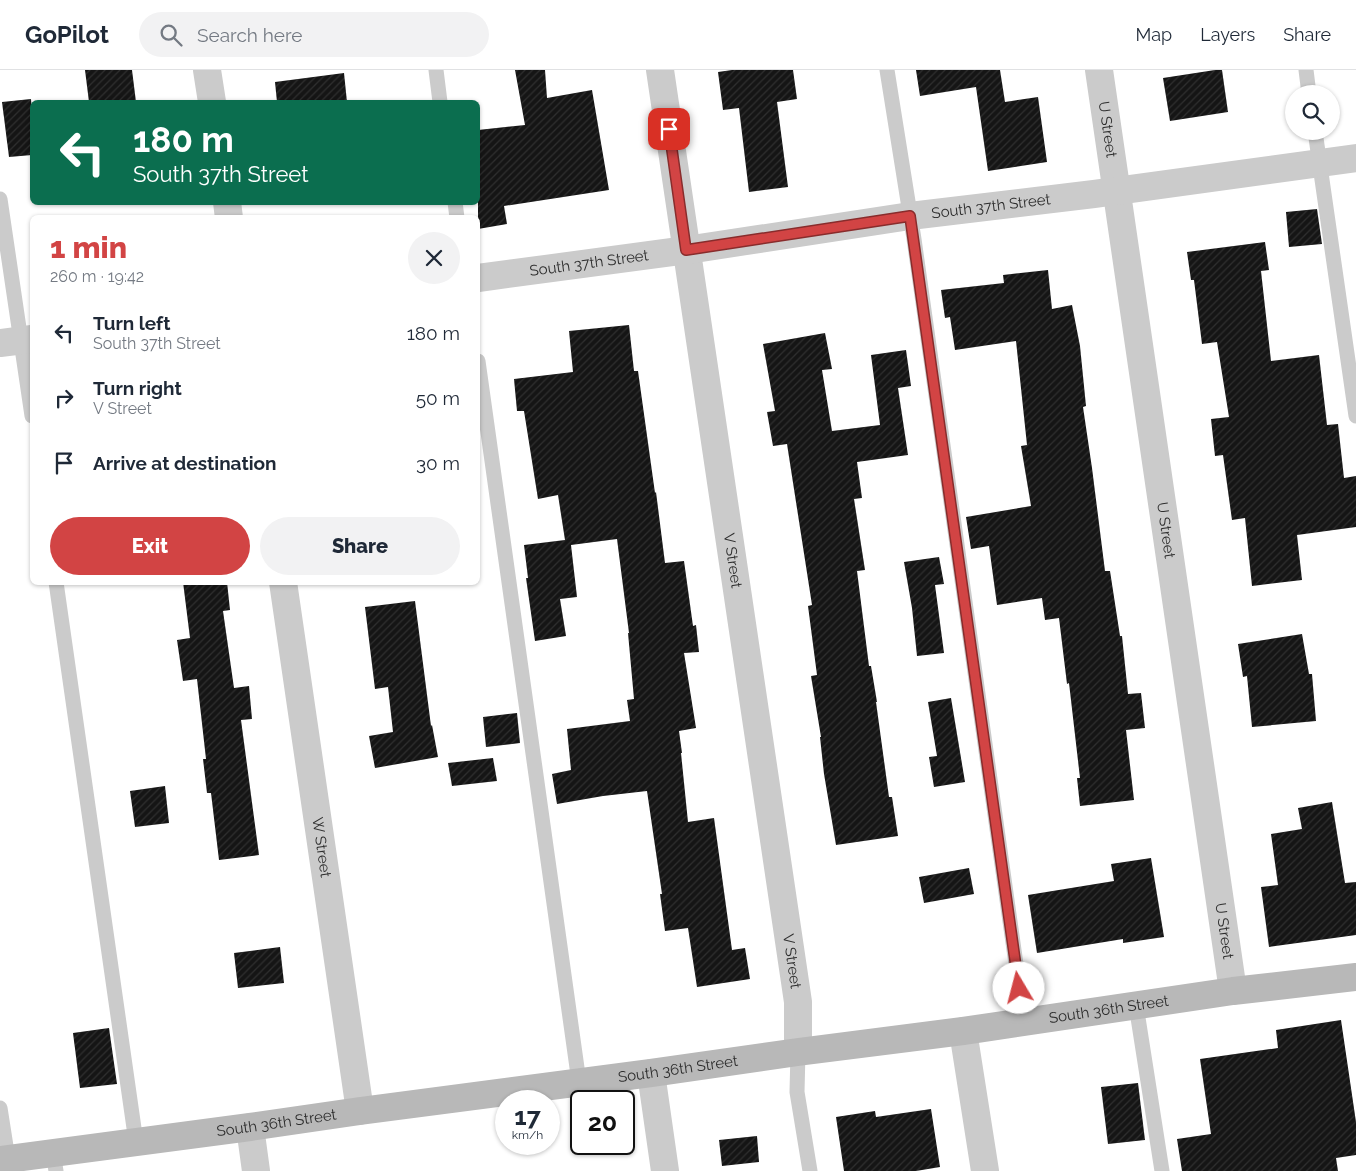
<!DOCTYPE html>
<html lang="en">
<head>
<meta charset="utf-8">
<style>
  :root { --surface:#fff; --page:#f2f2f3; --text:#1f2937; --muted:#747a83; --line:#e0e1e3; --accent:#d24444 }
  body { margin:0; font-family:Raleway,sans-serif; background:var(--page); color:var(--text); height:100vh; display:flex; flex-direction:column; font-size:19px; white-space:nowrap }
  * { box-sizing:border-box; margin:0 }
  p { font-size:16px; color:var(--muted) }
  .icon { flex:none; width:28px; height:28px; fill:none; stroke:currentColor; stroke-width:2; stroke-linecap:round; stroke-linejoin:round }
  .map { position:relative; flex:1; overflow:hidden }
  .sheet { position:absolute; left:30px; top:145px; width:450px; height:370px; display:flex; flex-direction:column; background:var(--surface); border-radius:8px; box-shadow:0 1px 4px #0004 }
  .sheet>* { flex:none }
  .guide { position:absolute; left:30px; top:30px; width:450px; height:105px; border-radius:8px; box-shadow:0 1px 4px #0004; background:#0b6e4f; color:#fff; overflow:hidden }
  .buttons { position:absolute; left:1285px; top:15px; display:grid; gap:10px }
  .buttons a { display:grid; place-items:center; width:55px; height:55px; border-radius:50%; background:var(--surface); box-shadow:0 1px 4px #0004; font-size:25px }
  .speed { position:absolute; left:495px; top:1020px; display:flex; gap:10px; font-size:25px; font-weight:700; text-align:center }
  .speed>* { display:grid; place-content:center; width:65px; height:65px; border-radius:50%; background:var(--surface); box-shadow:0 1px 4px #0004; line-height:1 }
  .speed small { font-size:12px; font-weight:400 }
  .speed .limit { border:2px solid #111; border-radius:8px; background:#fff; color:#111 }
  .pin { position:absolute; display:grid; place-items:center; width:42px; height:42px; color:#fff; margin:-21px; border-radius:10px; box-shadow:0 2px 8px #0006 }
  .me { position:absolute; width:55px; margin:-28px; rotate:352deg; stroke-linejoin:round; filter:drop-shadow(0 0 4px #0008) }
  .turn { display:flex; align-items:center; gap:18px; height:105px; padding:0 20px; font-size:22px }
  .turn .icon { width:65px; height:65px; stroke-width:2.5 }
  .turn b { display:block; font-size:35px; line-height:42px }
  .round { display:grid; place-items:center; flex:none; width:52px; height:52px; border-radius:26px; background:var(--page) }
  .head { display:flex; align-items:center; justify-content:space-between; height:85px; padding:0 20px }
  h1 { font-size:30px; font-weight:800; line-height:38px; color:var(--accent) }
  .button { display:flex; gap:10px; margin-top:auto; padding:10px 20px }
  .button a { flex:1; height:58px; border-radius:30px; background:var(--accent); color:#fff; font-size:20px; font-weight:800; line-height:58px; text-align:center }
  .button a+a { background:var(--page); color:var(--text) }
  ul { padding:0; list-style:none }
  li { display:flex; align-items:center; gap:15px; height:65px; padding:0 20px }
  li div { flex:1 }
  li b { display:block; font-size:19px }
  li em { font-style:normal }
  header { display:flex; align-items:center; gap:30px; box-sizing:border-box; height:70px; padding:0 25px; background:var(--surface); border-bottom:1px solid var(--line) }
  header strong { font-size:24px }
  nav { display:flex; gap:28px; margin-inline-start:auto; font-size:18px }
  .search { width:350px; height:45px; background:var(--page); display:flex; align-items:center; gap:12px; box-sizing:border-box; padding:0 18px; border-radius:28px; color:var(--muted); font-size:19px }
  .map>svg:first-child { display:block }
  .building { fill:url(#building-hatch) }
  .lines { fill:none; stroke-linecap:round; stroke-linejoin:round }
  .service { stroke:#cbcbcb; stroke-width:15 }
  .minor { stroke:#cbcbcb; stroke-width:28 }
  .secondary { stroke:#b8b8b8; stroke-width:28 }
  .route-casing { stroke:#882c2c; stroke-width:12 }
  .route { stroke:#d24444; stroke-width:9 }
  .labels { text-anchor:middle; stroke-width:5; stroke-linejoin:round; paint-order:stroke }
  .street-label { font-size:15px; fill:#2e2e2e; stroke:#fff }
</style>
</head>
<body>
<header>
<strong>GoPilot</strong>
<div class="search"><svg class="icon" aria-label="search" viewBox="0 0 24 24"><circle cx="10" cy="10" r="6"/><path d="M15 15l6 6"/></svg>Search here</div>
<nav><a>Map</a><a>Layers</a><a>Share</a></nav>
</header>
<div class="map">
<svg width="1356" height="1101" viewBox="0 0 1356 1101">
  <defs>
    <pattern id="building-hatch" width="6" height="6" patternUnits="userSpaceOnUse" patternTransform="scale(1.25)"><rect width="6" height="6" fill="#151515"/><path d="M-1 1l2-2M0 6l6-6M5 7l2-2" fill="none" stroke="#2f2f2f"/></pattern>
  </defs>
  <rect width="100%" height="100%" fill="#fff"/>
  <g class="building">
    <polygon points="85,0 132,0 136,32 89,32"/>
    <polygon points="515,0 545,0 547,28 592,20 609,120 504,136 507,154 478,159 478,60 525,55"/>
    <polygon points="732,0 793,0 797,29 777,32 788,117 749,122 739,38 723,40 718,2"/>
    <polygon points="916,0 1000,0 1005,32 1038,27 1047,92 988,101 976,17 920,26"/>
    <polygon points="1215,0 1222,0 1228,42 1170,51 1163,8"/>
    <polygon points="344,3 347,32 277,32 275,12"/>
    <polygon points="31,29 32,44 32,85 9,87 2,32"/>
    <polygon points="1317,139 1322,174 1289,177 1286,142"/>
    <polygon points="1265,172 1269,200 1261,201 1271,291 1319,285 1327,355 1338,354 1344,408 1356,406 1356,457 1297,465 1302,510 1252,516 1245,448 1232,450 1223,385 1215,386 1211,349 1229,347 1217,272 1202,274 1194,210 1191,210 1187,182"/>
    <polygon points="1048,200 1052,239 1072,235 1080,276 1086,336 1083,337 1092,398 1105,501 1110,501 1120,566 1122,566 1128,624 1141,623 1145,658 1126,660 1134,730 1080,736 1077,708 1080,708 1069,613 1067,614 1059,548 1045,550 1042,528 997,535 989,476 971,479 966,447 1031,436 1021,376 1027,375 1016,271 955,280 950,247 945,248 941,220 1004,213 1003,205"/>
    <polygon points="629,255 634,301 638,301 655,423 656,422 665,493 684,491 693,556 696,555 699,582 684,583 696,658 679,661 682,683 681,683 688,752 714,748 732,880 745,878 750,909 697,917 688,858 665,861 660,824 662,824 647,721 603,726 557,734 552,704 571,700 567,659 630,651 627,630 634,629 628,563 629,563 617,469 571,475 577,527 560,529 566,566 535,571 526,508 528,508 524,475 565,470 558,425 538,429 524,341 517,341 514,309 573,302 569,261"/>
    <polygon points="825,263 832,299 822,300 832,361 880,355 871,285 906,280 911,316 898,318 908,385 857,392 862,428 854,429 865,500 857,501 869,596 871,596 877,632 876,632 889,727 892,727 898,766 836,775 824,704 820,667 821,667 811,606 817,605 808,536 812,535 787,374 773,376 767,342 775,341 763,274"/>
    <polygon points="939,487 944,514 935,515 944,583 917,586 912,538 904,492"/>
    <polygon points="183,512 227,512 230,540 223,541 234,618 249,616 252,649 241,650 259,785 219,790 211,723 207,723 203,689 206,689 197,609 183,611 177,570 190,568"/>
    <polygon points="415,531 431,656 432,655 438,687 375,698 369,666 393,662 388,617 375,619 365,537"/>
    <polygon points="1302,564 1309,604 1312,604 1316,651 1252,657 1247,606 1243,607 1238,574"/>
    <polygon points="951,628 965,712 934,717 929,687 937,686 928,632"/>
    <polygon points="517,643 520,673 486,677 483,647"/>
    <polygon points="493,688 497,711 452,716 448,693"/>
    <polygon points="165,716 169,753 135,757 130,721"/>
    <polygon points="1332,732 1345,813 1356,812 1356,865 1269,877 1261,817 1278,815 1271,764 1302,759 1298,738"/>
    <polygon points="1151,788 1164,867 1123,873 1123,869 1037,883 1028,825 1114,811 1111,794"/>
    <polygon points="969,798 974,824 924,833 919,807"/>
    <polygon points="280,877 284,913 238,918 234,883"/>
    <polygon points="1341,950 1356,1052 1356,1085 1336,1088 1338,1101 1182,1101 1177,1069 1211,1064 1200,989 1278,978 1276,960"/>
    <polygon points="109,958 117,1014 80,1018 73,963"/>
    <polygon points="1138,1013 1145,1070 1108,1074 1101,1017"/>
    <polygon points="931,1039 940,1097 916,1101 844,1101 836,1047 875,1041 876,1047"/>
    <polygon points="757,1066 759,1092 722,1096 719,1070"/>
  </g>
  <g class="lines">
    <g class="service">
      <polyline points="436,0 440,32"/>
      <polyline points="887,0 914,169 1024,951"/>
      <polyline points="1306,0 1309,24"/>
      <polyline points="1315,61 1356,346"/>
      <polyline points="0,129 32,346"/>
      <polyline points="455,132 457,148"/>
      <polyline points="478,291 579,1012"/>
      <polyline points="56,512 136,1072"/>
      <polyline points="1136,935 1162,1101"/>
      <polyline points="798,982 797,1022 810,1101"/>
      <polyline points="0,1038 8,1089"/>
      <polyline points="53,1083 56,1101"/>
    </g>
    <g class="minor">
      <polyline points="207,0 212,32"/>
      <path id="s1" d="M 660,0 L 798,932 L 798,982"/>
      <path id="s2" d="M 1099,0 L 1233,921"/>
      <polyline points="227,132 229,148"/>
      <path id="s3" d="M 478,208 L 687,180 L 910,146 L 1094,124 L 1356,88"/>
      <polyline points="0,273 32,269"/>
      <path id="s4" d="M 283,512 L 360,1041"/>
      <polyline points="963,961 985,1101"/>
      <polyline points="651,1003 665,1101"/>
      <polyline points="250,1057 256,1101"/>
    </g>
    <path class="secondary" id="s5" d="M 0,1090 L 250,1057 L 360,1041 L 651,1003 L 798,982 L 963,961 L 1233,921 L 1356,907"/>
  </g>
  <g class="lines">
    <g class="route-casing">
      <polyline id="route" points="669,59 686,180 910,146 1019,918"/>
    </g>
    <use href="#route" class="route"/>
  </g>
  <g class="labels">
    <g class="street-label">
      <text dy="5" stroke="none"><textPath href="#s2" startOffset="60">U Street</textPath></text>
      <text dy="5" stroke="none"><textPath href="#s3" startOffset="518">South 37th Street</textPath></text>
      <text dy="5" stroke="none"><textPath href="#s3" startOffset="112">South 37th Street</textPath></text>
      <text dy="5" stroke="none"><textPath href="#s2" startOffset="465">U Street</textPath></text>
      <text dy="5" stroke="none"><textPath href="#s1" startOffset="496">V Street</textPath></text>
      <text dy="5" stroke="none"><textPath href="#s4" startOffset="268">W Street</textPath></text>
      <text dy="5" stroke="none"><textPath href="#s2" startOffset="870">U Street</textPath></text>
      <text dy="5" stroke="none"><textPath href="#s1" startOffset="901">V Street</textPath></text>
      <text dy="5" stroke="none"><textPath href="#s5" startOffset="1119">South 36th Street</textPath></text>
      <text dy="5" stroke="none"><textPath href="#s5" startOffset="684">South 36th Street</textPath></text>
      <text dy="5" stroke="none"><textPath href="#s5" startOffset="279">South 36th Street</textPath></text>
    </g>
  </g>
</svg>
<div class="buttons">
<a><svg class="icon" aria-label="search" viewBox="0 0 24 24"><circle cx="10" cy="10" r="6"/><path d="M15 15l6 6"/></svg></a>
</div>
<div class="speed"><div>17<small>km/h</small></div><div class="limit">20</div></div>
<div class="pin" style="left:669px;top:59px;background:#d93025"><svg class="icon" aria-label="arrive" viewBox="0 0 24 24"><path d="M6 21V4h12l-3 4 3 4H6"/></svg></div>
<svg class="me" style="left:1019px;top:918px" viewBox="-20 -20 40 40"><circle r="19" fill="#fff"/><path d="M0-13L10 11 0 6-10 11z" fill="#d24444"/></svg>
<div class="guide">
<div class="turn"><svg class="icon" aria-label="left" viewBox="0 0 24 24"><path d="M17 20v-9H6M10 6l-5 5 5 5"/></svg><div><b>180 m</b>South 37th Street</div></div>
</div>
<section class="sheet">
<div class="head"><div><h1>1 min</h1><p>260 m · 19:42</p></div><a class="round"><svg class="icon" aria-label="close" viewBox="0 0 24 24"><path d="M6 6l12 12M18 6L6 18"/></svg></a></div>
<ul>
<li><svg class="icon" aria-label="left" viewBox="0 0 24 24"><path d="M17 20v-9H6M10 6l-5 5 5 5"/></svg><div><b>Turn left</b><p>South 37th Street</p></div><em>180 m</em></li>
<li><svg class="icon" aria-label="right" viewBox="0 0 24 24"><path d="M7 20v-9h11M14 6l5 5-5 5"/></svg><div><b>Turn right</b><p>V Street</p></div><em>50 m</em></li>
<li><svg class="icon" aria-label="arrive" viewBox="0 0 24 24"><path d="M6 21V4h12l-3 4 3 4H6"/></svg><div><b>Arrive at destination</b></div><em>30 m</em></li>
</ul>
<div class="button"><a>Exit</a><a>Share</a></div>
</section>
</div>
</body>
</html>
